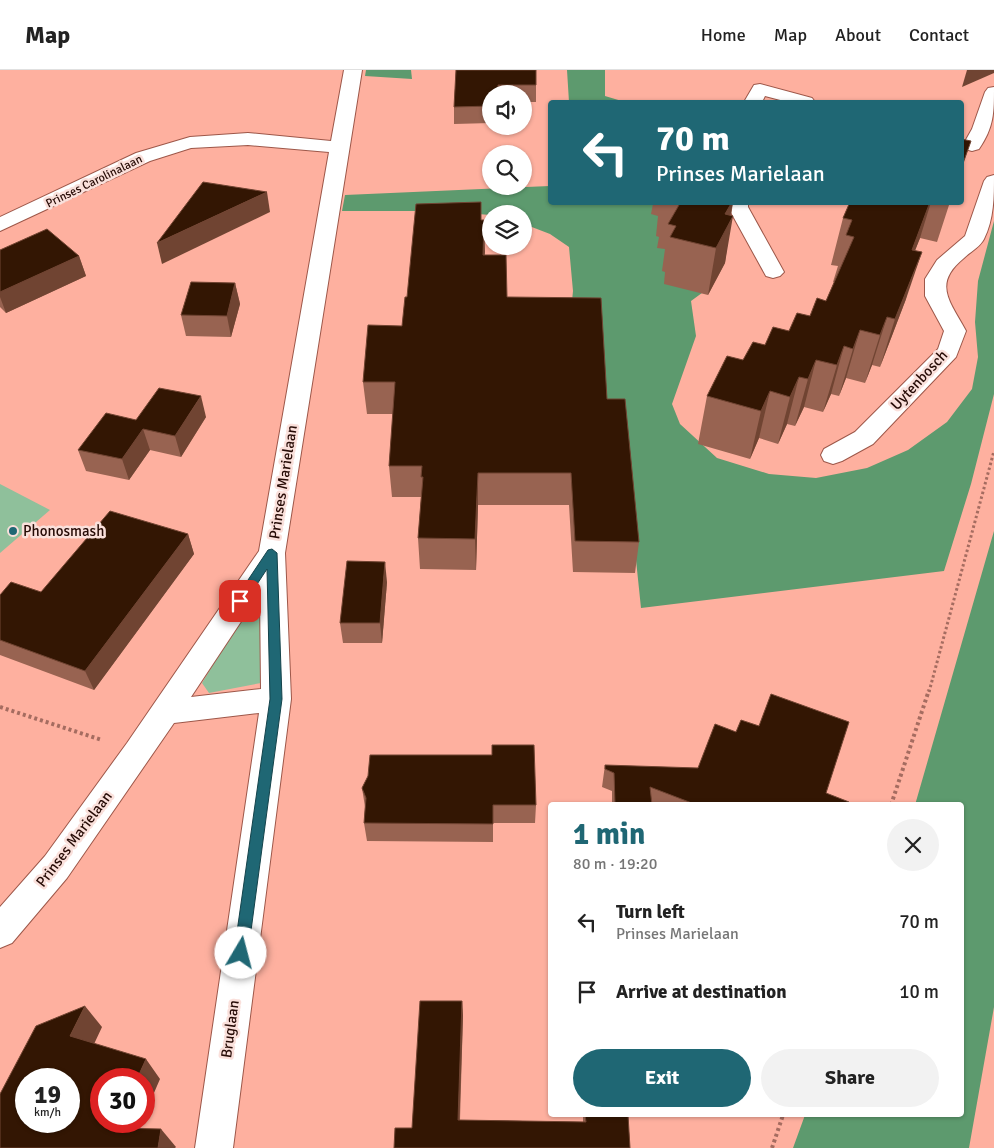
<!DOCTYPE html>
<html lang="en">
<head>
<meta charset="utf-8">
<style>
  :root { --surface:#fff; --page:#f2f2f2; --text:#222; --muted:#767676; --line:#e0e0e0; --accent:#1f6774 }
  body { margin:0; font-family:Signika,sans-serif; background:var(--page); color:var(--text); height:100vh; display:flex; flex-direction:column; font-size:19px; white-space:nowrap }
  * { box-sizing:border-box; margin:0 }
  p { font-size:16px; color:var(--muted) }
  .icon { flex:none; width:28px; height:28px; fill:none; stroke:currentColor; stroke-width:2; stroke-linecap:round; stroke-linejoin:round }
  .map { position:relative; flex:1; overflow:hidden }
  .panel { position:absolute; left:548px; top:732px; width:416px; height:315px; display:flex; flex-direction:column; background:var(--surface); border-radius:5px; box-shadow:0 1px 4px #0004 }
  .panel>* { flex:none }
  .banner { position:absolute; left:548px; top:30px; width:416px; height:105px; border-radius:5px; box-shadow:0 1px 4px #0004; background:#1f6774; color:#fff; overflow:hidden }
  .controls { position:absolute; left:482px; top:15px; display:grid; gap:10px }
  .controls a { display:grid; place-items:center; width:50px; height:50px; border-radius:50%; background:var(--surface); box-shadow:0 1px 4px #0004; font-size:25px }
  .speed { position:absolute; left:15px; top:998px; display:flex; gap:10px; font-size:25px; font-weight:700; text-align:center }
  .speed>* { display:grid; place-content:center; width:65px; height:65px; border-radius:50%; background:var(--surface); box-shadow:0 1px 4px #0004; line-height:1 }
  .speed small { font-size:12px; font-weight:400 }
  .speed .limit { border:8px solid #d22; background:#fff; color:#111 }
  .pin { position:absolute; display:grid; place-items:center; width:42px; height:42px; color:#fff; margin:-21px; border-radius:10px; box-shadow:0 2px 8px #0006 }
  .me { position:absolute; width:55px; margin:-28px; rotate:8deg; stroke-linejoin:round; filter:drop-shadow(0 0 4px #0008) }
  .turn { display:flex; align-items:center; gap:18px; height:105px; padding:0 25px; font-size:22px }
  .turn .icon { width:65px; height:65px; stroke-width:2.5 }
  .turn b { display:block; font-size:35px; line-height:42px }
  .round { display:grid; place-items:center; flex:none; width:52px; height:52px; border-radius:26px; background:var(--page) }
  .summary { display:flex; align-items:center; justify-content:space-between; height:85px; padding:0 25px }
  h1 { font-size:30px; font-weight:700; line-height:38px; color:var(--accent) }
  .cta { display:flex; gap:10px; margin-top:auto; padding:10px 25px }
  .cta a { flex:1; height:58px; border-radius:30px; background:var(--accent); color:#fff; font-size:20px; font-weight:700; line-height:58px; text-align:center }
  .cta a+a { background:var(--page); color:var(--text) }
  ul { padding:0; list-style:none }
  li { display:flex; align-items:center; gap:15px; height:70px; padding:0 25px }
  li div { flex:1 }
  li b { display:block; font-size:19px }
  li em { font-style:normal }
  header { display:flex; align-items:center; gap:30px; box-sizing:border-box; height:70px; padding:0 25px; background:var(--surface); border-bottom:1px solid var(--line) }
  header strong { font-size:24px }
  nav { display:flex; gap:28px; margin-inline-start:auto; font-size:18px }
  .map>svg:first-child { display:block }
  .green { fill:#8fc09b }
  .forest { fill:#5d9a6e }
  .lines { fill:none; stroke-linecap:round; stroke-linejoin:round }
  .minor-casing { stroke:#9d5749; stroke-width:2 }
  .path-far1 { stroke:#a56c60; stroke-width:3; stroke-dasharray:2.5 2.5; stroke-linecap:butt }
  .path { stroke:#a56c60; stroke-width:4; stroke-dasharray:3 3; stroke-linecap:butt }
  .minor { fill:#fff; fill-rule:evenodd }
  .wall { fill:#986351 }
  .shaded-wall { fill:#704432 }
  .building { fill:#331603; stroke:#704432; fill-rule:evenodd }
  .route { fill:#1f6774; stroke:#14434b }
  .poi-dot { fill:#1f6774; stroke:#fae0db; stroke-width:2 }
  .labels { text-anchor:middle; stroke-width:5; stroke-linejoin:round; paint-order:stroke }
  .far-street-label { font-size:12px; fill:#260b06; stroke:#fae0db }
  .street-label { font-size:15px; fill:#260b06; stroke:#fae0db }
  .poi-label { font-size:15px; fill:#260b06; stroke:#fae0db; text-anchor:start }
</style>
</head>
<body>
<header>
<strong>Map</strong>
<nav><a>Home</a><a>Map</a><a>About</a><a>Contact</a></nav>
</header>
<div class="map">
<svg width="994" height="1078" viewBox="0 0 994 1078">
  <rect width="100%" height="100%" fill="#feb09f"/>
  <g class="green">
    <polygon points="0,414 50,440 0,483"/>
    <polygon points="252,529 264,529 261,613 209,623 202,613"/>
  </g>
  <g class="forest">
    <polygon points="366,0 411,0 412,9 365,6"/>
    <polygon points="567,0 605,0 605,26 625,32 569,32"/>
    <polygon points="550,116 550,132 704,132 706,220 691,231 696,266 672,334 680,354 717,388 769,404 816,408 867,398 908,380 947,352 972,319 978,287 975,252 978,211 994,151 994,324 971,414 944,501 641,538 622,355 561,341 573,221 569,177 550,164 524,154 524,144 491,145 437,141 342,141 345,125"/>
    <polygon points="994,461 994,937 969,1078 793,1078 805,1045 961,1045 961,735 915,735"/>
  </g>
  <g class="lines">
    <g class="minor-casing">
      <g id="minor">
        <path d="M 344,0 L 362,0 L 285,483 L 291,629 L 233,1078 L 195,1078 L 259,643 L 174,653 L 67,808 L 12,873 L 0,878 L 0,837 L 45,786 L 127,673 L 259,481 L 329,82 L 248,75 L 191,78 L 150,91 L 0,161 L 0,147 L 136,83 L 190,67 L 248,63 L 331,71 ZM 260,523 L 261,619 L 191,627 Z"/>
        <polygon points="760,14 812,28 815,32 788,32 765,26 762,32 744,32 754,15"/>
        <path d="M 994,17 C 994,43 994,57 979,79 L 972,81 L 965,79 L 963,75 L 972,59 L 985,22 L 988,18 Z"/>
        <path d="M 994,105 C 994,127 994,149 984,169 C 980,177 970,182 964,188 C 932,214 950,231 966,261 L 956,287 L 873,374 L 842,391 L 833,394 L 824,391 L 821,385 L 824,379 L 855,362 L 938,279 L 944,261 L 925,226 L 925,209 L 937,190 L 965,166 L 984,111 L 987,107 Z"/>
        <polygon points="728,132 748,132 748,137 784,202 780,206 773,208 766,206 728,137"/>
      </g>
    </g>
    <polyline class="path-far1" points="929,622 994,381"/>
    <g class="path">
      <polyline points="0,637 102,670"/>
      <polyline points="891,735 929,620"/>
      <polyline points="772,1078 783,1045"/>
    </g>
    <use href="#minor" class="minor"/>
  </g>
  <g class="wall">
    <polygon points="456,0 536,15 536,32 524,32 524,24 491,24 491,53 454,54 454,37"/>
    <polygon points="650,132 733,132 725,193 708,225 664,214 665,202 662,201 665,179 657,178 659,167 656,166 658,146 651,144 653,134"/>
    <polygon points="850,132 950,132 937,172 920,168 915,180 906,229 880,297 872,295 865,313 846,308 839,326 831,324 823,342 804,337 795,356 787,354 778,374 759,368 750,389 698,374 707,326 743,290 765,275 789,261 810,246 826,231 834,212 833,212 838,196 831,195 843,148"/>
    <polygon points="481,150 484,185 507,227 607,329 639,472 635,503 573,502 569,435 478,435 476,500 420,499 418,468 421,427 392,427 389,396 393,344 367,344 363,312 402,256 407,227"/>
    <polygon points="0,180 79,186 86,206 6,243 0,237"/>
    <polygon points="235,213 240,234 231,267 186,266 181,245"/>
    <polygon points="206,347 181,387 150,380 129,410 86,401 78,380 136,350"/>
    <polygon points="188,464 194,484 94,620 0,585 0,525 41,522"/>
    <polygon points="387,512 382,573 343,573 340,553"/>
    <polygon points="605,695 826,723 848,735 612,735 612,721 602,717"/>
    <polygon points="362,718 536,735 535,753 493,753 493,772 367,771 364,753 365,737"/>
    <polygon points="462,931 463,946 460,1050 583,1052 583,1045 628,1045 630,1078 412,1058"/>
  </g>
  <g class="shaded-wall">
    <polygon points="967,0 994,0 994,3 962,17"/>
    <polygon points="267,122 270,142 162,194 157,173"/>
    <polygon points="732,132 733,132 729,153 733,146 725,193 708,225 716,178 725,144"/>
    <polygon points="930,132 931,132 920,168 897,227 912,180"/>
    <polygon points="484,150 485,182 483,217 483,185"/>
    <polygon points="922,182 906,229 880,297 895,249"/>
    <polygon points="79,186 86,206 6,243 0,227 0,222"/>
    <polygon points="235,213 240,234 231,267 227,246"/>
    <polygon points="887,247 872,295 865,313 880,265"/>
    <polygon points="860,260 846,308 839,326 853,279"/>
    <polygon points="844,276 831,324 823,342 837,295"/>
    <polygon points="816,290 804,337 795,356 808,309"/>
    <polygon points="799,307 787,354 778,374 790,327"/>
    <polygon points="770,321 759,368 750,389 761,341"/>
    <polygon points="201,326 206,347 181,387 175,366"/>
    <polygon points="143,359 150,380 129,410 122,389"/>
    <polygon points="478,403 478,435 476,500 475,469"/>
    <polygon points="188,464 194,484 94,620 85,601"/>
    <polygon points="385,492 387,512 382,573 380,553"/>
    <polygon points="462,931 463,946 459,1062 458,1050"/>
    <polygon points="85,936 102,957 88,987 70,966"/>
    <polygon points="146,989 160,1009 144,1046 144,1009 137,1009"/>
    <polygon points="117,1051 142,1051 131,1076 115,1058"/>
    <polygon points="161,1059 176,1077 175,1078 158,1078"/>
  </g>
  <g class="building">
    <polygon points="456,0 536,0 536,15 498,15 498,24 491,24 491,36 454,37"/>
    <polygon points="961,69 971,71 961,99"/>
    <polygon points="203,112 267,122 157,173"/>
    <polygon points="481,132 481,150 484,150 483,185 506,185 507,227 601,228 607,329 625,329 639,472 575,471 571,403 478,403 475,469 418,468 423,407 421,407 422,396 389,396 395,312 363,312 368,255 402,256 405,227 407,227 416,134"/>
    <polygon points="670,132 732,132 725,144 733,146 716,178 670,167 676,156 668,154 679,135"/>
    <polygon points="850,132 930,132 912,180 922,182 895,249 887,247 880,265 860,260 853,279 844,276 837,295 816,290 808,309 799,307 790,327 770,321 761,341 707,326 727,286 743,290 753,272 765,275 773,257 789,261 797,243 810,246 817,228 826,231 854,167 846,165 852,150 843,148"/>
    <polygon points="47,159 79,186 0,222 0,180"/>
    <polygon points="191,212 235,213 227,246 181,245"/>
    <polygon points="159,318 201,326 175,366 143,359 122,389 78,380 106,343 136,350"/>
    <polygon points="110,441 188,464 85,601 0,570 0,525 11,512 41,522"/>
    <polygon points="347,491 385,492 380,553 340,553"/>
    <polygon points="771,624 849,652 826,723 849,732 848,735 697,735 650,717 652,735 615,734 614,703 605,699 605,695 698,698 715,654 736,662 741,650 759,656"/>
    <polygon points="492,675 534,675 536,735 493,735 493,754 364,753 366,728 362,718 368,706 370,685 492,685"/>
    <polygon points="420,931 462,931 458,1050 586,1052 585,1045 628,1045 630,1078 394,1078 395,1058 412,1058"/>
    <path d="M 85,936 L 70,966 L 146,989 L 137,1009 L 101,1009 L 101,1051 L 117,1051 L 115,1058 L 161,1059 L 158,1078 L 0,1078 L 0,1024 L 36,956 ZM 26,1009 L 69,1009 L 69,1051 L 26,1051 Z"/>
  </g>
  <polygon class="route" points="272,479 277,483 282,629 248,883 246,888 241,890 236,888 234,883 270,629 267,499 244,534 240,535 234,531 268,480"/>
  <circle class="poi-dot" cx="13" cy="461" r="5"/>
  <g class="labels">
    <g class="far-street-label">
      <text transform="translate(94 111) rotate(-26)" y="4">Prinses Carolinalaan</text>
    </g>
    <g class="street-label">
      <text transform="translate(919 310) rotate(-47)" y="5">Uytenbosch</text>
      <text transform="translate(283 412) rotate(-81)" y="5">Prinses Marielaan</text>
      <text transform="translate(74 769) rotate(-53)" y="5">Prinses Marielaan</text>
      <text transform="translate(230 959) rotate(-82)" y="5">Bruglaan</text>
    </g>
    <g class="poi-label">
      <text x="23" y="466">Phonosmash</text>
    </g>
  </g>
</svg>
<div class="controls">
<a><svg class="icon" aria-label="sound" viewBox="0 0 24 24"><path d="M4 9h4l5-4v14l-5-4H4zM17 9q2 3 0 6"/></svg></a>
<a><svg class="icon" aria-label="search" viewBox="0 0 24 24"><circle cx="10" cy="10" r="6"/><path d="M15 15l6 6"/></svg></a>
<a><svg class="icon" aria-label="layers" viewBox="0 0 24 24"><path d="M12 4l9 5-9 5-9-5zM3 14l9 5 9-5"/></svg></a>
</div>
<div class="speed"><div>19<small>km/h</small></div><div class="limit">30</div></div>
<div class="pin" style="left:240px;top:531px;background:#d93025"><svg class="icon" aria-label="arrive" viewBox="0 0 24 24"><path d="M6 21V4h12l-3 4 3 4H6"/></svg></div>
<svg class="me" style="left:241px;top:883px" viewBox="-20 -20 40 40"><circle r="19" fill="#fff"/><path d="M0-13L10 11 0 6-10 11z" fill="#1f6774"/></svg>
<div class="banner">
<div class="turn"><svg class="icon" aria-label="left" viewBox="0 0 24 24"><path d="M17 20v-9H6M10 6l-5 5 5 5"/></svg><div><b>70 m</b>Prinses Marielaan</div></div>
</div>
<section class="panel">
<div class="summary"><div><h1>1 min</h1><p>80 m · 19:20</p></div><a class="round"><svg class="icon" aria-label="close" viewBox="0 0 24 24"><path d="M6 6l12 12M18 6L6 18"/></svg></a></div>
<ul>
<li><svg class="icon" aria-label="left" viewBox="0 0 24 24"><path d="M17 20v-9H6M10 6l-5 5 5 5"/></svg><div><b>Turn left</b><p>Prinses Marielaan</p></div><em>70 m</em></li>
<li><svg class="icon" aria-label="arrive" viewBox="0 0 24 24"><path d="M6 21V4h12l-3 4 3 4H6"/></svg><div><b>Arrive at destination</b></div><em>10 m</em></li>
</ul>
<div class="cta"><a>Exit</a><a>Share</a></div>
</section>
</div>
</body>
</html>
